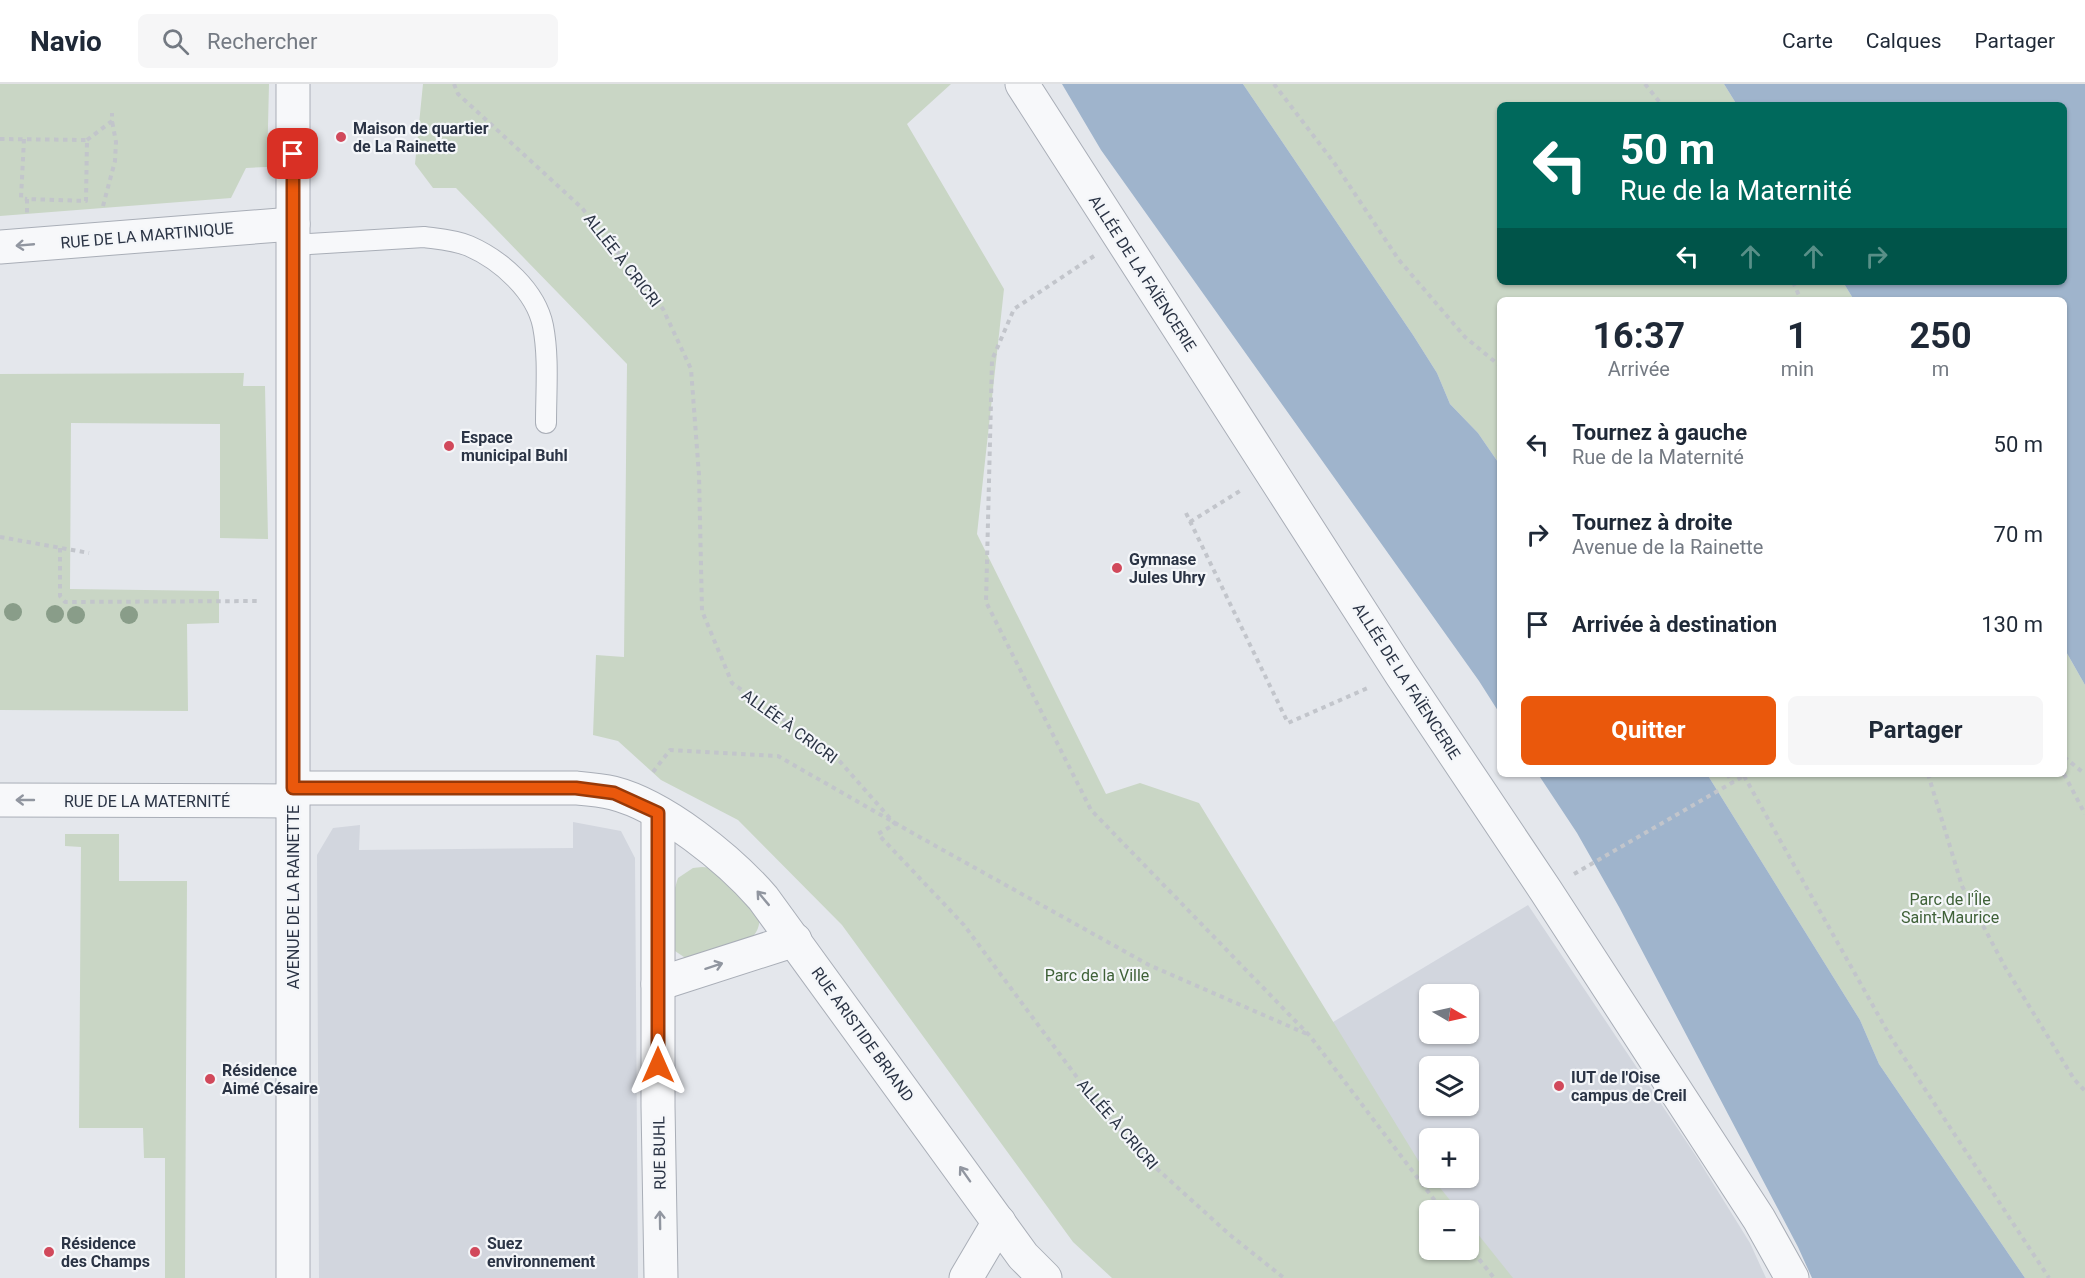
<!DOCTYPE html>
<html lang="fr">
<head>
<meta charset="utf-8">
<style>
  :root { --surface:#fff; --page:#f6f6f7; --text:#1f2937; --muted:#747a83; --line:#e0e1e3; --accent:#ea580c }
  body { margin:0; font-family:Roboto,sans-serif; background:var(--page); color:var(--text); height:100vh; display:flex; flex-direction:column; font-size:22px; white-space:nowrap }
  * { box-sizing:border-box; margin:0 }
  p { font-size:20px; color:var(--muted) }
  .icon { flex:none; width:33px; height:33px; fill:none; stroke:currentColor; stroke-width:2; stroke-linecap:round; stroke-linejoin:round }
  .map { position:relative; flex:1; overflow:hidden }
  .sheet { position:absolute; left:1497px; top:213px; width:570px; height:480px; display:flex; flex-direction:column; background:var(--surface); border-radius:9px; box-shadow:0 2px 4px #0004 }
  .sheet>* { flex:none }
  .top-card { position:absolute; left:1497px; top:18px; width:570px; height:183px; border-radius:9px; box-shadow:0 2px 4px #0004; background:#00695c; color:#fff; overflow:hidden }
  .needle { width:39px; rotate:99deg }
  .fabs { position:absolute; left:1419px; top:900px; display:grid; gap:12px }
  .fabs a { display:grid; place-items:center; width:60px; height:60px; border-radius:9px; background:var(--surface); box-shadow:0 2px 4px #0004; font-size:30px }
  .pin { position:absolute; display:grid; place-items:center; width:51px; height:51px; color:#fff; margin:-26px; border-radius:12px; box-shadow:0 3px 9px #0006 }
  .me { position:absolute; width:66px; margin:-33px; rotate:0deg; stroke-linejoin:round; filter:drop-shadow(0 0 4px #0008) }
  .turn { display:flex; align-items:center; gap:21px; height:126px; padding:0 24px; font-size:27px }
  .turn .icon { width:78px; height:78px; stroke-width:2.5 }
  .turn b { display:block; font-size:42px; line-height:51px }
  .lanes { display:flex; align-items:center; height:57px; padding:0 24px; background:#0003; justify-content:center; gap:30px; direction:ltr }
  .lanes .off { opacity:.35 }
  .eta { display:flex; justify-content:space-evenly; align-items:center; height:102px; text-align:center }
  .eta b { font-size:36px; font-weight:700; line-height:42px }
  .cta { display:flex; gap:12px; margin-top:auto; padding:12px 24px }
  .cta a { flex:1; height:69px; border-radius:9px; background:var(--accent); color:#fff; font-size:24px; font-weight:700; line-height:69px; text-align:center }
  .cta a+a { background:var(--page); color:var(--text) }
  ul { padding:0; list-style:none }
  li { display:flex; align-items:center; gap:18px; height:90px; padding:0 24px }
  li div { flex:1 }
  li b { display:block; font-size:22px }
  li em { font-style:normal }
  header { display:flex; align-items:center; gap:36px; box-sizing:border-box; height:84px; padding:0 30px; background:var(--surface); border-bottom:2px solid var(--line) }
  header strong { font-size:28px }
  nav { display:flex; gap:33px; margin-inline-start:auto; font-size:21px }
  .search { width:420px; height:54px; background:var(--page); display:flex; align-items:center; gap:15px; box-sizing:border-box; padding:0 21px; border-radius:9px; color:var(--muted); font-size:22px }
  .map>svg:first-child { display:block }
  .built { fill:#d2d6de; fill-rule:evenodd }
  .green { fill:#c9d6c5 }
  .water { fill:#9fb4cc }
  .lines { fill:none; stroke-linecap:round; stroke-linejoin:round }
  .lane-casing { stroke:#a9aeb7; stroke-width:22 }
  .street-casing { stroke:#a9aeb7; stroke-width:35 }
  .path { stroke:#c2c5cb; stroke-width:4; stroke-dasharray:4.5 4.5; stroke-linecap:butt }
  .lane { stroke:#f7f8fa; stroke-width:20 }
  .street { stroke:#f7f8fa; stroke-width:33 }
  .tree { fill:#899d89 }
  .oneway { stroke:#9196a0 }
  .route-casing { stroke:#983908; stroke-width:15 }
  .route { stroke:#ea580c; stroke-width:10 }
  .poi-dot { fill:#d1495b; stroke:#f4f6f9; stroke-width:2 }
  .labels { text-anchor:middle; stroke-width:4.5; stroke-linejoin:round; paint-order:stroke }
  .poi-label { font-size:16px; font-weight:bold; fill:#2b3445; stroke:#f4f6f9; text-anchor:start }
  .street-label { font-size:16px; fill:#2b3445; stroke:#f4f6f9 }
  .park-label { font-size:16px; fill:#3f6138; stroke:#f4f6f9 }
</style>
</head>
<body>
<header>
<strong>Navio</strong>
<div class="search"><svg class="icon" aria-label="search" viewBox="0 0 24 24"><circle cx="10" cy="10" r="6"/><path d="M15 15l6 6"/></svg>Rechercher</div>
<nav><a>Carte</a><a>Calques</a><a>Partager</a></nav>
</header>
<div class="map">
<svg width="2085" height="1194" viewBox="0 0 2085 1194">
  <rect width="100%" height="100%" fill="#e4e7ec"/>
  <g class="built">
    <polygon points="573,738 621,747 635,774 638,1194 319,1194 317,771 333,744 360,741 359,766 573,764"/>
    <path d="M 1528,821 L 1696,1072 L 1750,1159 L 1766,1194 L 1507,1194 L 1469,1143 L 1468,1126 L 1456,1126 L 1430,1094 L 1468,1094 L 1468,1054 L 1430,1054 L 1429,1092 L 1318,947 ZM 1430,910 L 1468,910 L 1468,950 L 1430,950 ZM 1430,982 L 1468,982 L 1468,1022 L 1430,1022 Z"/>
  </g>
  <g class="green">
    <polygon points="0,0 269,0 267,83 246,84 231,114 0,132"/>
    <polygon points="423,0 951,0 907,40 1004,205 977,450 1106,710 1140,699 1199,719 1421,1081 1430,1094 1432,1094 1458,1126 1430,1126 1430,1166 1468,1166 1469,1139 1513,1194 1112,1194 1073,1158 842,841 738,736 661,696 618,657 593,651 596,571 624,573 627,280 456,104 433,104 415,80"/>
    <polygon points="1243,0 1724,0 1737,21 1500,21 1500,198 1843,198 1854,216 1500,216 1500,381 1478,349 1450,320 1437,289 1413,251"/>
    <polygon points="244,289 243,302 265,302 268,455 220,454 220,340 71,339 70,505 219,507 219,539 187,540 188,627 0,626 0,290"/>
    <polygon points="2064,564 2085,601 2085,1194 2025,1194 1879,980 1860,936 1707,690 2064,690"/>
    <polygon points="65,750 119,750 119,797 187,797 185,1194 165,1194 165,1074 144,1074 143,1044 79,1044 81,763 65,762"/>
    <path d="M 702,783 L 714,784 L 760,833 C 759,842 758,849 750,854 L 691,874 L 684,873 L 669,863 C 664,845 672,812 678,794 L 693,784 Z"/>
  </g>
  <g class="water">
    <polygon points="1062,0 1243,0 1413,251 1437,289 1450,320 1478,349 1500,381 1500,630 1479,597 1101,66"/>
    <polygon points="1724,0 2085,0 2085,601 2064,564 2064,216 1854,216 1843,198 2064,198 2064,21 1737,21"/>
    <polygon points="1538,690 1707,690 1860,936 1879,980 2025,1194 1812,1194 1798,1163 1619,823 1577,749"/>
  </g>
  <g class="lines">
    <g class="lane-casing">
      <path id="lane" d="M 293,161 L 424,153 C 439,155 455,156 469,162 C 501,176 536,207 543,242 C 549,273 546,307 546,339"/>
    </g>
    <g class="street-casing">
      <g id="street">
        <polyline points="1022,0 1401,590 1546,807 1759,1135 1792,1194"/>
        <polyline points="0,163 293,140"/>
        <path d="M 293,704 L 576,704 C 588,705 601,706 613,709 C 664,722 729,775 763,814 L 1023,1172 L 1045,1194"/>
        <polyline points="0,716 293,717"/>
        <polyline points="658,729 658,1022 661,1194"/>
        <polyline points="658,900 795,856"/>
        <polyline points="293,1194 293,0"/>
        <polyline points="966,1194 999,1138"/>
      </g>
    </g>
    <g class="path">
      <polyline points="454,0 458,10 582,124 663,225 691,285 699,391 702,527 732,599 836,673 895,740 878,750 964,841 1099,1023 1155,1083 1230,1151 1284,1194"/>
      <polyline points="1274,0 1335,80 1399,176 1465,253 1500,282"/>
      <polyline points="1645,0 1662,21"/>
      <polyline points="0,55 87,56 86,117 27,115 27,129"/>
      <polyline points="24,55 21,114 27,115"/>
      <polyline points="87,56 112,37 112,29"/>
      <polyline points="103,122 115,77 116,58 112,37"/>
      <polyline points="1094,172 1014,225 992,276 986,518 1091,726 1310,952 1442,1126"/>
      <polyline points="1793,198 1801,216"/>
      <polyline points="1186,429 1288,639 1370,603"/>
      <polyline points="1190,438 1243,405"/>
      <polyline points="0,453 89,469"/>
      <polyline points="60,464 60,512 65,518 260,517"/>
      <polyline points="2064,673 2085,690"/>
      <polyline points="653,688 670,666 778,672 916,751 1149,881 1307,950"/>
      <polyline points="1727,690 1733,699"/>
      <polyline points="1928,690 1962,802 2005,883 2074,995 2085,1007"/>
      <polyline points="2064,690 2085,730"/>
      <polyline points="1744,692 1890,952 2049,1194"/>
      <polyline points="1574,790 1747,690"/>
      <polyline points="1468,1161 1494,1194"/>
    </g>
    <use href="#lane" class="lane"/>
    <use href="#street" class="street"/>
  </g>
  <g class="tree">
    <circle cx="13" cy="528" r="9"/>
    <circle cx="55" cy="530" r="9"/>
    <circle cx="76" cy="531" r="9"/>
    <circle cx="129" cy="531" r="9"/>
  </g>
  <defs><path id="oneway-shaft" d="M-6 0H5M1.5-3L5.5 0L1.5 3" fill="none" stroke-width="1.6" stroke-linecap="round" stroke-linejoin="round" transform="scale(1.5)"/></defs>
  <g class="oneway">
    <use href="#oneway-shaft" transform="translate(25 161) rotate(175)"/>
    <use href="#oneway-shaft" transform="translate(25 716) rotate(-180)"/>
    <use href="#oneway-shaft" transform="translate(763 814) rotate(-130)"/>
    <use href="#oneway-shaft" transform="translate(714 882) rotate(-18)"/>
    <use href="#oneway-shaft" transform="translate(965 1090) rotate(-125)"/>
    <use href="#oneway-shaft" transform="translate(660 1136) rotate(-91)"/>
  </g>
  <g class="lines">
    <g class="route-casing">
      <polyline id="route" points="293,70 293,704 576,704 614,709 658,729 658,981"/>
    </g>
    <use href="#route" class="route"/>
  </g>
  <g class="poi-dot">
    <circle cx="341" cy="53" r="6"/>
    <circle cx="449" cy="362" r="6"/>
    <circle cx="1117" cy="484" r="6"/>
    <circle cx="210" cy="995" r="6"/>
    <circle cx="1559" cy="1002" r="6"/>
    <circle cx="49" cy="1168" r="6"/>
    <circle cx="475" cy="1168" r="6"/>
  </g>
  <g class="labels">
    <g class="poi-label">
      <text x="353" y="50">Maison de quartier<tspan x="353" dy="18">de La Rainette</tspan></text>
      <text x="461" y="359">Espace<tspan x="461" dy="18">municipal Buhl</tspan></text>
      <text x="1129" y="481">Gymnase<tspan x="1129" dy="18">Jules Uhry</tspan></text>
      <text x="222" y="992">Résidence<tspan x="222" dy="18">Aimé Césaire</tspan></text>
      <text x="1571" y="999">IUT de l'Oise<tspan x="1571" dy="18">campus de Creil</tspan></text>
      <text x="61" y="1165">Résidence<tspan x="61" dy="18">des Champs</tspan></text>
      <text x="487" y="1165">Suez<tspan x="487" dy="18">environnement</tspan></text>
    </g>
    <g class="street-label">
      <text transform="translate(147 151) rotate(-5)" y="6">RUE DE LA MARTINIQUE</text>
      <text transform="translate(623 176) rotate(52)" y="6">ALLÉE À CRICRI</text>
      <text transform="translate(1143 189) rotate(57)" y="6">ALLÉE DE LA FAÏENCERIE</text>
      <text transform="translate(1407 597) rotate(57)" y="6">ALLÉE DE LA FAÏENCERIE</text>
      <text transform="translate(790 642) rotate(36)" y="6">ALLÉE À CRICRI</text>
      <text x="147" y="723">RUE DE LA MATERNITÉ</text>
      <text transform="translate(293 813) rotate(-90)" y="6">AVENUE DE LA RAINETTE</text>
      <text transform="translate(863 950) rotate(54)" y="6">RUE ARISTIDE BRIAND</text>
      <text transform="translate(1118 1040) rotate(49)" y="6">ALLÉE À CRICRI</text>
      <text transform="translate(659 1069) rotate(-91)" y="6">RUE BUHL</text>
    </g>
    <g class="park-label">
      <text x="1950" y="821">Parc de l'Île<tspan x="1950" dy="18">Saint-Maurice</tspan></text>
      <text x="1097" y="897">Parc de la Ville</text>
    </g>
  </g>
</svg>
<div class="fabs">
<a><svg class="needle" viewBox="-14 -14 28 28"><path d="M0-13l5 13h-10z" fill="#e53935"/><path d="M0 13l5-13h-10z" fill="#747a83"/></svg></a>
<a><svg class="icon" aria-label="layers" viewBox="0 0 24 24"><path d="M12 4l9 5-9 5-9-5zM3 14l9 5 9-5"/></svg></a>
<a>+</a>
<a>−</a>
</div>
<div class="pin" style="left:293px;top:70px;background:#d93025"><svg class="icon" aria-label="arrive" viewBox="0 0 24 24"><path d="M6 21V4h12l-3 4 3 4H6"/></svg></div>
<svg class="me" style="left:658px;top:981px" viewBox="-20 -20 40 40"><path d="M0-17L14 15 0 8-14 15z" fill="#ea580c" stroke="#fff" stroke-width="4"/></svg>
<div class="top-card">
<div class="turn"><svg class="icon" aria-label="left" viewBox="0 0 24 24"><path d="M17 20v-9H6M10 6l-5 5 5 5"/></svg><div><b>50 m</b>Rue de la Maternité</div></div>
<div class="lanes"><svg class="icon" aria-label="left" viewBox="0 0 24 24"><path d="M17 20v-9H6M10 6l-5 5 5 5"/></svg><svg class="icon off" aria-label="ahead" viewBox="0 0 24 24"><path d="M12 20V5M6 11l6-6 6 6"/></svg><svg class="icon off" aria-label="ahead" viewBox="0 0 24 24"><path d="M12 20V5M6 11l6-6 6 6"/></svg><svg class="icon off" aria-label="right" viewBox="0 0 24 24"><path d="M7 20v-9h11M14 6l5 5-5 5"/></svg></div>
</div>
<section class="sheet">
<div class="eta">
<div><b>16:37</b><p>Arrivée</p></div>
<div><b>1</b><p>min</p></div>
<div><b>250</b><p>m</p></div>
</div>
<ul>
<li><svg class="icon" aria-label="left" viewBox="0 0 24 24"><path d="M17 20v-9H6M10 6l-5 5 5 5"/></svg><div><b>Tournez à gauche</b><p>Rue de la Maternité</p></div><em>50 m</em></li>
<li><svg class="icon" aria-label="right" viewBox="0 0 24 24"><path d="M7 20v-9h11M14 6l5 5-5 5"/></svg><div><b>Tournez à droite</b><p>Avenue de la Rainette</p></div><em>70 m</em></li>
<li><svg class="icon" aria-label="arrive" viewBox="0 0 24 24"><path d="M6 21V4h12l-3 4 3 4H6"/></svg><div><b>Arrivée à destination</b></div><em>130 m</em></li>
</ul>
<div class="cta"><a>Quitter</a><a>Partager</a></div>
</section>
</div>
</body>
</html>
